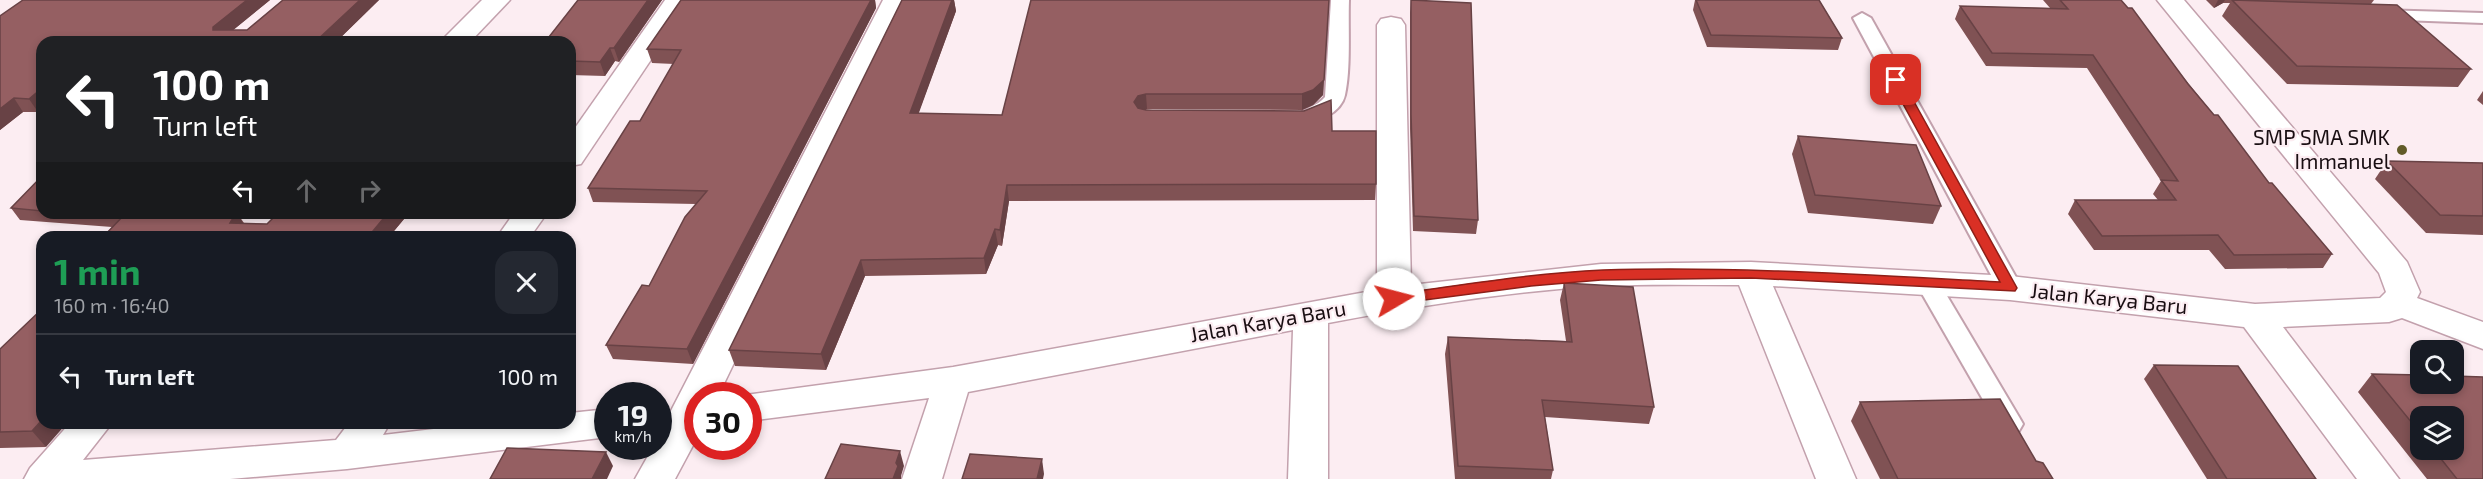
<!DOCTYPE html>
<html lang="en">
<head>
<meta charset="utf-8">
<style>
  :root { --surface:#171b24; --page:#242831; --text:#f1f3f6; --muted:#9ea1a6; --line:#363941 }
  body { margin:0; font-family:"Exo 2",sans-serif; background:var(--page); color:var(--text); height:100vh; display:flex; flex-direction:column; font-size:22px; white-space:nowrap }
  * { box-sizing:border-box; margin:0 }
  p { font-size:20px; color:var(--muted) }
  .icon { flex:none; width:33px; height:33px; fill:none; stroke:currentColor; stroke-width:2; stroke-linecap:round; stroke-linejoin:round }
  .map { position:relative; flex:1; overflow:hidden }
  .details { position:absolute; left:36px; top:231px; width:540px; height:198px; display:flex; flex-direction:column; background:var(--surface); border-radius:18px; box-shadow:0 3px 9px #0003 }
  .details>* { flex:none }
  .banner { position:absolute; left:36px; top:36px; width:540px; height:183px; border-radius:18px; box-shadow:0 3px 9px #0003; background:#202124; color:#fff; overflow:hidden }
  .fabs { position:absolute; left:2410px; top:340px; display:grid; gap:12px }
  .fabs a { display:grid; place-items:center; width:54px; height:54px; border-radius:12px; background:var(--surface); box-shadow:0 3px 9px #0003; font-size:30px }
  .speed { position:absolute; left:594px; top:382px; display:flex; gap:12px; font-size:30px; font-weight:700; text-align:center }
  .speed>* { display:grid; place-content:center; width:78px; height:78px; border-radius:50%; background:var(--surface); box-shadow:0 3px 9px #0003; line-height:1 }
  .speed small { font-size:15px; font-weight:400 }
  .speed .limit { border:9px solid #d22; background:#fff; color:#111 }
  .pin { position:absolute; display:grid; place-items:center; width:51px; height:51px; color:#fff; margin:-26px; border-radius:12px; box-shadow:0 3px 9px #0006 }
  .me { position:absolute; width:66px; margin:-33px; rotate:82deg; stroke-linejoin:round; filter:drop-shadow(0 0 4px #0008) }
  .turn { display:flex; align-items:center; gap:21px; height:126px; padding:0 18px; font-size:27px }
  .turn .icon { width:78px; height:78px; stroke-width:2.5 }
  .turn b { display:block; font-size:42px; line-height:51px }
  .lanes { display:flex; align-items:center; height:57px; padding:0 18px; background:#0003; justify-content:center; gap:30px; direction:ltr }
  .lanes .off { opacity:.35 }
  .round { display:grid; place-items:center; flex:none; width:63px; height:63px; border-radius:18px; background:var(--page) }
  .headline { display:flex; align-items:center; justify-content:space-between; height:102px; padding:0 18px }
  h1 { font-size:36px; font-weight:700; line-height:45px; color:#1e9e55 }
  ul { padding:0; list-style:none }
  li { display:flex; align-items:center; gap:18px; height:84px; padding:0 18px; border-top:2px solid var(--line) }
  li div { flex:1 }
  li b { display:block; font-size:22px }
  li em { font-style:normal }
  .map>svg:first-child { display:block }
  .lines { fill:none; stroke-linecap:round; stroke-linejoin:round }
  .lane-casing { stroke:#c3a1ad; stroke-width:4 }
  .street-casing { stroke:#c3a1ad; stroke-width:3 }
  .lane { fill:#fff; fill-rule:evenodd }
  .street { fill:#fff; fill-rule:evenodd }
  .wall { fill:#805254; fill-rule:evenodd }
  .shaded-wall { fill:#684245 }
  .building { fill:#955f62; stroke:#684245; stroke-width:1.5 }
  .route { fill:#d93025; stroke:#8d1f18; stroke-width:1.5 }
  .poi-dot { fill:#625b28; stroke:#fcedf2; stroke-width:2 }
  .labels { text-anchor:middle; stroke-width:4.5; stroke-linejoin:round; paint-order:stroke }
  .poi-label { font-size:21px; fill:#190e12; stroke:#fcedf2; text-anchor:end }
  .street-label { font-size:21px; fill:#190e12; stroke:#fcedf2 }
</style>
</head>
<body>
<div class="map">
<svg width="2483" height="479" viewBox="0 0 2483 479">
  <rect width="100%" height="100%" fill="#fcedf2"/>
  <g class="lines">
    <g class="lane-casing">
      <g id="lane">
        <path d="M 1331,0 L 1349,0 C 1348,28 1351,69 1345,95 C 1341,113 1316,125 1300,121 L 1297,117 C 1304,107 1317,107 1325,97 Z"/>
        <polygon points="2380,10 2483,13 2483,23 2374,19 2371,15"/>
        <polygon points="1862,13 1871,18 2022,288 2018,294 2010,296 2002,294 1998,288 1853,18"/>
        <polygon points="1929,277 1937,279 2019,417 2023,424 2019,431 2010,434 2001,431 1917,285 1921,279"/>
      </g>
    </g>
    <g class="street-casing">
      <g id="street">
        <polygon points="482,0 510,0 470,42 440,42"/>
        <polygon points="665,0 691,0 581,164 570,166 570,135"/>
        <polygon points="883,0 909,0 718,396 698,396 698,436 675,479 635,479 653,447 658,447 658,436"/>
        <path d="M 2157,0 L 2184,0 L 2407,262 L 2420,292 L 2417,298 L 2483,322 L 2483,349 L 2402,318 L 2389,322 L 2283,327 L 2399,479 L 2357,479 L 2244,327 L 2010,300 L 1773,286 L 1856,479 L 1816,479 L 1739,285 C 1693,285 1647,284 1601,286 C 1510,291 1418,306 1328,323 L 1328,479 L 1288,479 L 1293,330 L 968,392 L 942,479 L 902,479 L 929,398 L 748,421 L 748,396 L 738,396 L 953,367 L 1377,290 L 1377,25 L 1381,19 L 1391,17 L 1401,19 L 1405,25 L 1411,285 L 1601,264 L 1751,262 L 2010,276 L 2255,304 L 2380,298 L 2386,292 L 2379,273 Z"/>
        <polygon points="514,213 547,213 530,237 497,237"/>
        <polygon points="608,409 608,437 347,469 230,479 24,479 30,468 70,423 112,423 83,460 336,440 349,423 390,423 383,435 484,423 570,423 570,413"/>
      </g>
    </g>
    <use href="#lane" class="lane"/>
    <use href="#street" class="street"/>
  </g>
  <g class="wall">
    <polygon points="270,0 233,30 247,30 283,0 379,0 336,42 42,42 38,112 23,112 0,130 0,16"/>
    <polygon points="578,0 662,0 619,62 615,61 605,76 570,75 570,42"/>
    <polygon points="681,0 875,0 876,8 693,364 613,359 606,345 649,286 696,204 593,202 588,188 640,121 674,64 652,63 647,49"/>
    <polygon points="902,0 954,0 956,11 918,114 1002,115 1329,0 1323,95 1313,105 1302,110 1144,109 1332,131 1376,184 1375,200 1009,201 1002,246 998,245 986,274 865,276 826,370 735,366 729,350"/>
    <polygon points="1411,0 1478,220 1476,234 1413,231 1410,128 1410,13"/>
    <polygon points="1695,0 1819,0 1842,38 1838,50 1707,47 1693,10"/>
    <polygon points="2043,0 2121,0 2269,183 2332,254 2323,268 2225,269 2209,250 2094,250 2068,214 2075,200 2158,200 2153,194 2161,181 2087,68 1986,66 1955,19 1960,6 2050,8"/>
    <polygon points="2206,0 2374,0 2371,4 2471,69 2458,87 2287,84 2222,16 2230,3 2223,3 2214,8"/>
    <polygon points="2483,91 2483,105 2477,100"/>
    <polygon points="1798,136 1941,206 1933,224 1808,213 1792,154"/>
    <polygon points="2387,161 2483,163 2483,235 2426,233 2375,179"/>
    <polygon points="42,176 42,213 237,213 244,223 267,224 278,213 409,213 389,237 103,237 112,227 20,220 11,208"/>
    <polygon points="1564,283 1654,407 1649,424 1545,417 1553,470 1551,479 1455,479 1445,354 1448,337 1566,341 1560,300"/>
    <polygon points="0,349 46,447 0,448"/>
    <polygon points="2154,365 2316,479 2207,479 2144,379"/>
    <path d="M 2372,374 L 2421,375 L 2421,384 L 2454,384 L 2454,376 L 2483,377 L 2483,479 L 2427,479 L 2358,392 ZM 2421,417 L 2454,417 L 2454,450 L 2421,450 Z"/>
    <polygon points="1860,402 2036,461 2053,479 1880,479 1851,421"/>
  </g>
  <g class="shaded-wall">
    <polygon points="247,0 270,0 221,40 213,30 213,27"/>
    <polygon points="360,0 379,0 336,42 315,42"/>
    <polygon points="648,0 662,0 619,62 614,48"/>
    <polygon points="871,0 875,0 876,8 693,364 687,349"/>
    <polygon points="952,0 954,0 956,11 913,129 910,113"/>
    <polygon points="1329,0 1323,95 1313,105 1302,110 1302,94"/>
    <polygon points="2218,0 2225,0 2223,3 2214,8"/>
    <polygon points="610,48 615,61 605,76 600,62"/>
    <polygon points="42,88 42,109 38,112 29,99"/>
    <polygon points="1146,94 1147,109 1139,111 1134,102 1138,96"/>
    <polygon points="14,98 23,112 0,130 0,109"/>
    <polygon points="1007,185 1009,201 1002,246 1000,230"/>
    <polygon points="236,213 237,213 246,228 230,223"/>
    <polygon points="388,213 409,213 389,237 368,237"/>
    <polygon points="995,229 998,245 986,274 984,258"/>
    <polygon points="861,260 865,276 826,370 821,354"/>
    <polygon points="42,420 42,423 67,423 46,447 32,431"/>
    <polygon points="900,451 904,466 901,476 901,479 893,479 896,463"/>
    <polygon points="606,452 613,466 607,479 592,479"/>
    <polygon points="1042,459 1044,474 1043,479 1037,479"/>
  </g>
  <g class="building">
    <polygon points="23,0 247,0 213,27 213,30 247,30 283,0 360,0 315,42 42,42 42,88 29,99 14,98 0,109 0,16"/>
    <polygon points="578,0 648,0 614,48 610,48 600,62 570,61 570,42 545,42"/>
    <polygon points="681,0 871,0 687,349 606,345 642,285 649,286 685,217 707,191 588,188 630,121 640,121 681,50 647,49"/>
    <polygon points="902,0 952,0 910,113 1002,115 1031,0 1329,0 1324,80 1313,90 1302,94 1146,94 1138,96 1134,102 1138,108 1146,110 1304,111 1331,100 1332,131 1376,131 1376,184 1007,185 1000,230 995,229 984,258 861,260 821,354 729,350"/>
    <polygon points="1411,0 1471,3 1478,220 1414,216 1411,114"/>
    <polygon points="1696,0 1819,0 1842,38 1711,35"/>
    <polygon points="2060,0 2121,0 2128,8 2132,8 2188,84 2214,115 2218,115 2269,183 2272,183 2332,254 2234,255 2218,235 2102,236 2075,200 2176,200 2161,180 2178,181 2093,55 1992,53 1960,6 2068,9"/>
    <polygon points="2232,0 2397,5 2471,69 2297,66"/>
    <polygon points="1798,136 1916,145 1941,206 1815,195"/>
    <polygon points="2387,161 2483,163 2483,216 2440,215"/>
    <polygon points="42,176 42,211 11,208"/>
    <polygon points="71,213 126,213 122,217"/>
    <polygon points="126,213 236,213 230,223 267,224 278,213 388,213 368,237 103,237"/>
    <polygon points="1564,283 1633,287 1654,407 1542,400 1553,470 1458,466 1448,337 1572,342"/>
    <polygon points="42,309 42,420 32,431 0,432 0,349"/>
    <polygon points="2154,365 2238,366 2316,479 2227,479"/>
    <polygon points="2372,374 2421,375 2421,384 2454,384 2454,376 2483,377 2483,479 2457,479 2434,450 2454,450 2454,417 2421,417 2421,434"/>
    <polygon points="2000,399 2036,461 2043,463 2053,479 1898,479 1860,402"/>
    <polygon points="841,444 900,451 896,463 898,466 893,479 825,479"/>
    <polygon points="507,448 606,452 592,479 490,479"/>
    <polygon points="970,454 1042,459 1037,479 962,479"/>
  </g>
  <path class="route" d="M 1896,77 L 1902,80 L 2017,288 L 2015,291 L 1751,278 L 1601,280 L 1531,286 L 1394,304 L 1387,299 L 1394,294 C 1463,285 1533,273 1603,270 C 1735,266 1867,275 2000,282 L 1890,80 Z"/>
  <circle class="poi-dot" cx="2402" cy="150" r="6"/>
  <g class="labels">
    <g class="poi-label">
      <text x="2390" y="145">SMP SMA SMK<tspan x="2390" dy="24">Immanuel</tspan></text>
    </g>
    <g class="street-label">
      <text transform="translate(2109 299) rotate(6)" y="7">Jalan Karya Baru</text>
      <text transform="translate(1268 322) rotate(-10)" y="7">Jalan Karya Baru</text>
    </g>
  </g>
</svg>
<div class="fabs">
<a><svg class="icon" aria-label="search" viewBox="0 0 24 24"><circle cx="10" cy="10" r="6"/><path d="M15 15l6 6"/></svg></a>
<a><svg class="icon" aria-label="layers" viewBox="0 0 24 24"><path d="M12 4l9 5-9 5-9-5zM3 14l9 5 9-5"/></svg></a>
</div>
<div class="speed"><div>19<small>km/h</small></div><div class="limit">30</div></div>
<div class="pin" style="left:1896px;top:80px;background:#d93025"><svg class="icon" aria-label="arrive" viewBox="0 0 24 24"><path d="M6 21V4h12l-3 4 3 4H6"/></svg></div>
<svg class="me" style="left:1394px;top:299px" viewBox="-20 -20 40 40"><circle r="19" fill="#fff"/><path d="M0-13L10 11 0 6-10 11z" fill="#d93025"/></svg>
<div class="banner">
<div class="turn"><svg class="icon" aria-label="left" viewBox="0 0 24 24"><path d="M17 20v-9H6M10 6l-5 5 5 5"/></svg><div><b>100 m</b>Turn left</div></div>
<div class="lanes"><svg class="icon" aria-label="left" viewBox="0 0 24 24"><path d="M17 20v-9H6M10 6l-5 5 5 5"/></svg><svg class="icon off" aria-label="ahead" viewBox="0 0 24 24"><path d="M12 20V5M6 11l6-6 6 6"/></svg><svg class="icon off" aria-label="right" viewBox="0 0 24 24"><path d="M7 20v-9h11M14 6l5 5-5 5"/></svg></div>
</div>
<section class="details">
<div class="headline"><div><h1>1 min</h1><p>160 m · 16:40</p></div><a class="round"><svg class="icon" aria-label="close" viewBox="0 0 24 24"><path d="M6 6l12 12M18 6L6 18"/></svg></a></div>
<ul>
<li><svg class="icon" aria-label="left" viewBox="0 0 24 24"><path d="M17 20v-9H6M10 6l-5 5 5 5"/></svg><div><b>Turn left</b></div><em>100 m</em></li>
</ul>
</section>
</div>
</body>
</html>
